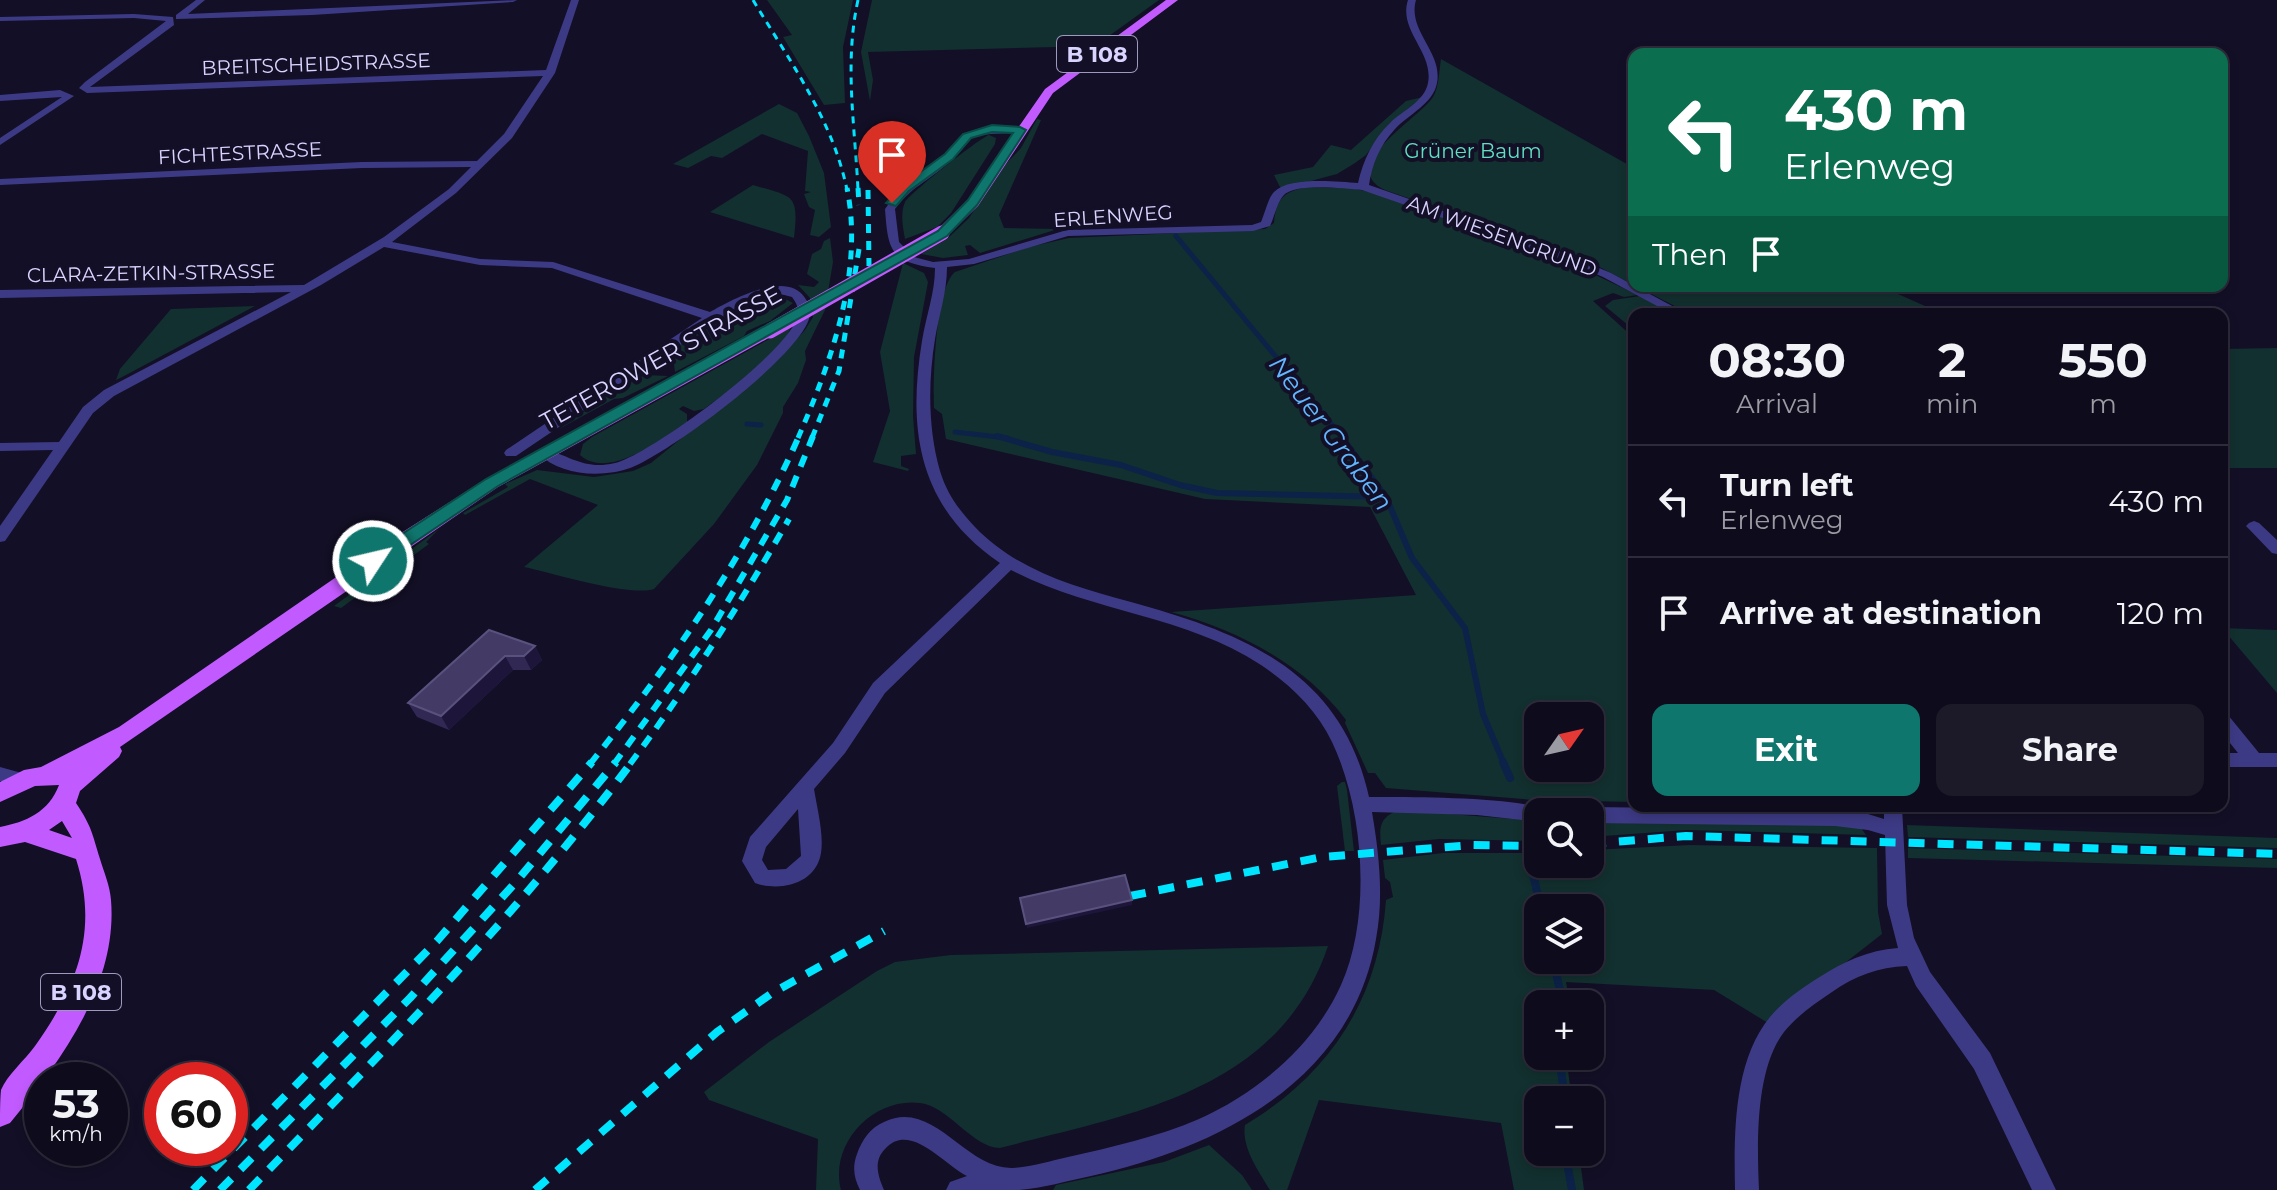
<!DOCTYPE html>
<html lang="en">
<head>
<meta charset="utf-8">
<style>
  :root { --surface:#0e0b1c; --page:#1c1929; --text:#f1f3f6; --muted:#9b9ba3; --line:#2e2b3b; --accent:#0f766e }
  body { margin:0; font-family:Montserrat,sans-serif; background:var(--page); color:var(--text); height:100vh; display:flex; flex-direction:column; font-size:30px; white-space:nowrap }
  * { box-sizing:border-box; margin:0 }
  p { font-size:26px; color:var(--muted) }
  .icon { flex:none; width:44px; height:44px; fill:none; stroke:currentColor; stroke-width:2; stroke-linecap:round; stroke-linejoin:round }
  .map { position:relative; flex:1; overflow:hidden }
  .drawer { position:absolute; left:1628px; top:308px; width:600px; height:504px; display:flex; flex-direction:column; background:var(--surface); border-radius:16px; box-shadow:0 4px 12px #0003,0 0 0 2px var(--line) }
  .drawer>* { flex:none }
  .banner { position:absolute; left:1628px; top:48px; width:600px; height:244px; border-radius:16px; box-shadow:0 4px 12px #0003,0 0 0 2px var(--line); background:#0b6e4f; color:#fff; overflow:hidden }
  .needle { width:52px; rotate:56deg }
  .controls { position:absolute; left:1524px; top:702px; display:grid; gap:16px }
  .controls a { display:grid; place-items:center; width:80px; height:80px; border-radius:16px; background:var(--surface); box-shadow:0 4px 12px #0003,0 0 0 2px var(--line); font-size:40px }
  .speed { position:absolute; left:24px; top:1062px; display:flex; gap:16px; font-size:40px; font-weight:700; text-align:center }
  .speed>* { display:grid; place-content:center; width:104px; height:104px; border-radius:50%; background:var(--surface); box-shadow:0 4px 12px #0003,0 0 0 2px var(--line); line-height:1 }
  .speed small { font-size:20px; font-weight:400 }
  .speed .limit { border:12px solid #d22; background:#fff; color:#111 }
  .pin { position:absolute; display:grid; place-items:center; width:68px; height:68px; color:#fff; margin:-82px -34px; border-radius:50% 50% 50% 0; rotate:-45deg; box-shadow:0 0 8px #0007 }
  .pin .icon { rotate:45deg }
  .me { position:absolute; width:88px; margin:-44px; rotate:55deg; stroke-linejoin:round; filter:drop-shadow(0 0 6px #0008) }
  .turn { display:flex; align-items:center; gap:28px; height:168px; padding:0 24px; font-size:36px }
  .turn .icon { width:104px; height:104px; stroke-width:2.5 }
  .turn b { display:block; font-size:56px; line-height:68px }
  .then { display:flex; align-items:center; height:76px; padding:0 24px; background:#0003; gap:16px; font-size:30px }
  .eta { display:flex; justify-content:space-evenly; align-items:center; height:136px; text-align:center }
  .eta b { font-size:48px; font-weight:700; line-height:56px }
  .action { display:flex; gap:16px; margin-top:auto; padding:16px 24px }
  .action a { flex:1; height:92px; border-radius:16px; background:var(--accent); color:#fff; font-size:32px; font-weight:700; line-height:92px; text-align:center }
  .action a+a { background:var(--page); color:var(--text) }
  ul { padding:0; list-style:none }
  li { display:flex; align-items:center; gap:24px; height:112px; padding:0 24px; border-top:2px solid var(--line) }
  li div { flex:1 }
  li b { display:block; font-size:30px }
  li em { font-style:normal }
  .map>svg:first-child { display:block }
  .green { fill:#12302f; fill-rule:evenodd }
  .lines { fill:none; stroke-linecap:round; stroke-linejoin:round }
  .stream-far2 { stroke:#0c2248; stroke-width:5 }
  .stream-far1 { stroke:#0c2248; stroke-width:6 }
  .stream { stroke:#0c2248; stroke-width:8 }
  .street { fill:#3d3a85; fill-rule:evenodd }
  .primary { fill:#c25bff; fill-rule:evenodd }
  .rail-far3 { stroke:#00e5ff; stroke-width:3; stroke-dasharray:7 6; stroke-linecap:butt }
  .rail-far2 { stroke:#00e5ff; stroke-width:5; stroke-dasharray:9 8; stroke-linecap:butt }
  .rail-far1 { stroke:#00e5ff; stroke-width:6; stroke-dasharray:12 10; stroke-linecap:butt }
  .rail { stroke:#00e5ff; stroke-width:8; stroke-dasharray:16 13; stroke-linecap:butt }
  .primary-bridge { stroke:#c25bff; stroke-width:15 }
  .wall { fill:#312854 }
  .shaded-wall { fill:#1d163a }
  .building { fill:#433a66; stroke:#5a527e; stroke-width:2 }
  .route { fill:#0f766e; stroke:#0a4d48; stroke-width:2 }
  .labels { text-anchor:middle; stroke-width:8; stroke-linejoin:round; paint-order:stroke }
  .far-street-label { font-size:20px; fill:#d9d4ff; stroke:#130f26 }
  .far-park-label { font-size:20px; fill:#5fe0c0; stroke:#130f26 }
  .shield { fill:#130f26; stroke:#9e99be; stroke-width:2 }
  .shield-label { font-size:22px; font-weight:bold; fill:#d9d4ff }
  .street-label { font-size:24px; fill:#d9d4ff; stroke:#130f26 }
  .water-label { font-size:26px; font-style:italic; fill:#62b6ff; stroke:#130f26 }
</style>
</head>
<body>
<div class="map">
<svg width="2277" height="1190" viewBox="0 0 2277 1190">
  <rect width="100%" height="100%" fill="#130f26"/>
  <g class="green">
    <polygon points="767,0 853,0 843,47 845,103 824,105 783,37 792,35"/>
    <polygon points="872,0 1159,0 1095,46 868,52 873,80 870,101 861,52"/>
    <path d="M 1441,59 L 1634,168 L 1634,285 L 1584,259 L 1385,190 C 1335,166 1420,118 1433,97 C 1439,87 1439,71 1441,59 Z"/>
    <polygon points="1423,97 1390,123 1366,155 1355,163 1337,174 1281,189 1274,175 1313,167 1331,145 1351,150 1406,101"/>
    <polygon points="779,104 797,113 809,136 824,173 831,227 819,237 810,235 815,210 809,207 804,194 811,192 805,191 808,151 762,134 722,158 711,156 688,168 673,164"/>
    <polygon points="1037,119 1041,120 999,215 1004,228 1058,229 980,253 970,245 965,246 968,255 943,258 921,254 947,239 969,218 1001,169 1021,148"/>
    <path d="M 989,135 L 996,138 L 995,144 L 951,213 L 937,227 L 905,239 C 903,228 900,213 905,202 C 909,194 981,137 989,135 Z"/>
    <path d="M 753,185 C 794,197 799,194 794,238 L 710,212 Z"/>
    <path d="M 1310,187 L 1352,188 L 1382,195 L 1561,259 L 1638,295 L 1624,297 L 1613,293 L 1593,301 L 1634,338 L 1634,802 L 1534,800 L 1386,788 L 1375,773 L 1368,773 L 1345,723 L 1346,720 C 1306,666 1241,631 1171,612 L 1416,595 L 1370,507 L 1205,499 L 946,439 L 942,414 L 934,408 C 933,382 935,288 955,272 L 1029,247 L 1069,238 L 1265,229 L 1274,223 C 1276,198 1285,190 1310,187 ZM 1538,716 L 1590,716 L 1590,768 L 1538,768 Z"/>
    <path d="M 830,238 L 833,262 L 825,310 L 805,351 L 806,360 L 798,383 L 783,407 L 783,413 L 757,465 L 714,524 L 654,589 C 630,597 552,573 524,567 L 598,505 L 530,479 L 465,515 L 463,513 L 508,487 L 505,484 L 537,470 L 594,477 L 633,471 L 651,463 L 780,358 L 805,330 L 813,317 L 810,298 L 798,285 L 814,287 L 819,282 L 807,274 L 812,254 L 821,249 L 824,241 Z"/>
    <polygon points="903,263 924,273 928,282 914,357 913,416 916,454 901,456 901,466 909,469 908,471 873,462 890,411 880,352"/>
    <polygon points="1636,286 1880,286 1943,314 1690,314"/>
    <path d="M 778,295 L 793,303 L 770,321 L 747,331 L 744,336 L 675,372 C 674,364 672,354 676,347 C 688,330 756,295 778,295 Z"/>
    <polygon points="1640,296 1674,314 1634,314 1634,330 1605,306 1613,300"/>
    <polygon points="255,306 126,375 116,380 120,369 171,309"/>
    <path d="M 791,327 C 777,362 732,387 704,409 L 694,411 L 683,406 L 679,409 L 687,414 L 687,422 C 663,438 609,481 580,455 L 583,444 L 592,437 Z"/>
    <polygon points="2277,348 2277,468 2222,468 2222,349"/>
    <polygon points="645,375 668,376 623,398 614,399 559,429 616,389"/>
    <polygon points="439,529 426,542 429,544 341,608 334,606"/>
    <polygon points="2222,628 2277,630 2277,693"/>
    <polygon points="1342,782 1345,782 1347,790 1354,851 1345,851 1337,786"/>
    <path d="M 1399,810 L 1538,821 L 1538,841 L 1439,839 L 1381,845 C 1379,826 1380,817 1399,810 Z"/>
    <polygon points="1590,822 1837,825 1861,828 1866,835 1687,830 1590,837"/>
    <polygon points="1907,825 2277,838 2277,848 1908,837"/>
    <path d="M 1690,845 L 1877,848 L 1878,912 L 1882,934 L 1768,1023 L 1714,990 L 1566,982 L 1570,1004 L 1538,1004 L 1538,1056 L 1566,1056 L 1572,1100 L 1538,1100 L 1538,1152 L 1579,1152 L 1584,1190 L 1514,1190 L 1501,1123 L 1319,1100 L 1287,1190 L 1270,1190 C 1259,1172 1241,1147 1245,1125 C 1330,1074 1379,999 1386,900 L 1393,897 L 1390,882 L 1385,878 L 1383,860 L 1443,853 L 1538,853 L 1538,864 L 1590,864 L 1590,850 ZM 1538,908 L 1590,908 L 1590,960 L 1538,960 Z"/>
    <polygon points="1908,848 2277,859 2277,868 1908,858"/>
    <path d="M 1328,946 C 1279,1092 1131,1114 1000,1148 C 973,1148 948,1106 920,1103 C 873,1097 829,1144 841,1190 L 816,1190 L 818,1139 L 709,1100 L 704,1092 L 769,1042 L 877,971 L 895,962 L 951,955 Z"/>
    <polygon points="1209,1145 1242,1175 1252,1190 1053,1190 1056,1185 1164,1162"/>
  </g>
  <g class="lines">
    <g class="stream-far2">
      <polyline points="1176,236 1343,438"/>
      <polyline points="747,424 761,425"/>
      <polyline points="955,432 1007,438"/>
    </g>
    <g class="stream-far1">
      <polyline points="997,436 1052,452 1121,465 1180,485 1217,493 1386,497"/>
      <polyline points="1341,436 1386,497 1412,558 1465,628 1483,714 1504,764"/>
    </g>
    <g class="stream">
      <polyline points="1503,762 1510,778"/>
      <polyline points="1529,858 1541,908"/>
      <polyline points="1553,960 1563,1004"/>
      <polyline points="1559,1056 1565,1100"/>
      <polyline points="1571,1152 1568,1168 1572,1190"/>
    </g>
    <g class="street">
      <polygon points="196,0 205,0 188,14 517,0 513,2 312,15 176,19 176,15"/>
      <path d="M 571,0 L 579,0 L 555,73 L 512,138 L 456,193 L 392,242 L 480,259 L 553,262 L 710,312 C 731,300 787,269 805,298 C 808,302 811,309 810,315 C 804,354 668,454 630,468 C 602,478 560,476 538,453 L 545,449 C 572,457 585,470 615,463 C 650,455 795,348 798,314 C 799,307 795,301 792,297 C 769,289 749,301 729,312 L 516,456 L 506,456 L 504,453 L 506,450 L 702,318 L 552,268 L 480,265 L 384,247 L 321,285 L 114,396 L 93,413 L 5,541 L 0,542 L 0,526 L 53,450 L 0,451 L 0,443 L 59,442 L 83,407 L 104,390 L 291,292 L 0,298 L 0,290 L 304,285 L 384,237 L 449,189 L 471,167 L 362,168 L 0,185 L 0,179 L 362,162 L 477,161 L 504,134 L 543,76 L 87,93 L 79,88 L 85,82 L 166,21 L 134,18 L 0,21 L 0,17 L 134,14 L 173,17 L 174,25 L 90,87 L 546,70 Z"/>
      <path d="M 1408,0 L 1416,0 C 1407,31 1443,52 1437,83 C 1433,104 1409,114 1395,129 C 1380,145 1372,164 1369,185 L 1564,253 L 1611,273 L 1687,314 L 1672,314 L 1603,277 L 1556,257 L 1362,190 C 1345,189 1295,182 1283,196 C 1277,203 1274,218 1270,226 L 1253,231 L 1068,236 L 974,264 L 947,267 C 947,292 939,315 935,339 C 928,382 928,429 940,471 C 947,494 959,510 975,527 C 1016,570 1075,587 1131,602 C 1243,633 1341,671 1369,797 C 1398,797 1531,796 1546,812 L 1538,812 L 1538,822 L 1477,815 L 1372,812 C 1379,854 1384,896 1376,939 C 1352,1081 1218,1148 1091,1176 C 1067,1181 1043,1188 1019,1190 C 995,1190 970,1190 946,1190 L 950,1182 L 967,1176 C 944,1165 910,1121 885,1149 C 873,1161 878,1176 884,1190 L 860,1190 C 854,1178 852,1167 857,1154 C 862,1140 870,1128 884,1122 C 934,1098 965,1170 1013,1168 C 1031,1167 1050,1161 1068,1157 C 1112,1147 1157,1137 1199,1119 C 1259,1092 1314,1045 1341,985 C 1372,916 1364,809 1332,742 C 1317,710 1290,684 1261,665 C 1185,615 1090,612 1011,570 L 885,693 L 845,753 L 814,789 C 817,808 824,834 821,853 C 816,884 780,892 755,883 L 742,861 L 750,837 L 833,743 L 873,683 L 1000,563 C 919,508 907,432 922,341 C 926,316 935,293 935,268 C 890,262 888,250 885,209 L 901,187 L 939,160 L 964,134 L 992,126 L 1020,127 L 1025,130 C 1013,136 991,131 975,137 C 964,141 957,154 948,163 C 929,181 912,186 895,209 L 899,242 L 914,257 L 933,262 L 969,259 L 1067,230 L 1252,225 L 1261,222 C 1265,213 1268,198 1274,192 C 1290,176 1338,182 1358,183 C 1363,161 1373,139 1390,123 C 1403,110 1424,102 1428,83 C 1434,52 1398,31 1408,0 ZM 798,809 L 801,856 L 786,869 L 768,870 L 762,860 L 766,847 Z"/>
      <polygon points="60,90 74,96 0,145 0,138 62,97 0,101 0,95"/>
      <polygon points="2254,521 2259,523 2277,540 2277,554 2272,553 2249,529 2246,526 2249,523"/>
      <polygon points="2222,713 2228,715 2259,753 2277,753 2277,767 2222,767 2222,753 2238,753 2222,733"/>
      <polygon points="0,767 29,775 31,780 29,785 22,787 0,781"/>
      <path d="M 1884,806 L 1902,806 L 1907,905 L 1914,938 L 1930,972 L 1990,1053 L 2056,1190 L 2032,1190 L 1974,1069 L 1916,986 L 1907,966 C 1878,967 1855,976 1832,992 C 1814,1004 1797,1016 1784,1032 C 1755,1070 1757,1144 1759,1190 L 1735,1190 C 1734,1135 1733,1062 1770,1017 C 1783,1001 1801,989 1818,978 C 1843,962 1868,950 1898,948 L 1887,905 L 1885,835 L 1868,830 L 1835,826 L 1590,823 L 1590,812 L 1582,812 L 1590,807 L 1835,810 L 1868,814 L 1884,819 Z"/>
    </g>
    <g class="primary">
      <polygon points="1166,0 1178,0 1053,93 978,206 947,236 937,236 937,230 968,200 1045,89"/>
      <path d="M 770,326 L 776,328 L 776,334 L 498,487 L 120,747 L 122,751 L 119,757 L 80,791 L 76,803 C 92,827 92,833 100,859 C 104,872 110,886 111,900 C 118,985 60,1062 10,1123 L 0,1127 C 0,1117 0,1099 1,1090 C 7,1075 25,1060 35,1046 C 77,987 99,931 76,859 L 25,842 L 0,847 L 0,827 C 26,822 49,812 59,785 L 35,786 L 0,802 L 0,782 L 24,770 L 41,767 L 119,727 L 387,542 L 486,479 ZM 62,821 L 72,838 L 49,830 Z"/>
    </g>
    <g class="rail-far3">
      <path d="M 753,0 C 789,60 833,120 847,190"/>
      <path d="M 858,0 C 844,64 855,125 858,190"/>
    </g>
    <g class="rail-far2">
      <polyline points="858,188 859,205"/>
      <polyline points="868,190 869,266"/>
      <path d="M 798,438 C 831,362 864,272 847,188"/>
      <polyline points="812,438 839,371 859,249"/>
    </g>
    <g class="rail-far1">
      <path d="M 590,764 C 671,663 747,555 799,436"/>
      <polyline points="614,764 711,630 787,500 813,436"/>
      <path d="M 630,764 C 689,685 740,604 789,519"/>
    </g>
    <g class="rail">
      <polyline points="1590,844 1686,836 2277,854"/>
      <polyline points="1130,896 1322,857 1472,845 1538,846"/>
      <polyline points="193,1190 437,941 592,762"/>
      <polyline points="220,1190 410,998 516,882 616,762"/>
      <path d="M 249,1190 C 382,1053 517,915 632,762"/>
      <polyline points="535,1190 717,1032 772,993 884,931"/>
    </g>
    <polyline class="primary-bridge" points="770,331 942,233"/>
  </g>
  <polygon class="wall" points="489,630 535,646 542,660 531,670 513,670 449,730 417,717 408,703"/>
  <g class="shaded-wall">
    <polygon points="535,646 542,660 531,670 524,656"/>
    <polygon points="505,656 513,670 449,730 441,716"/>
    <polygon points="1132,900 1132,905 1027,928 1026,924"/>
  </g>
  <g class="building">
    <polygon points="489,630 535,646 524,656 505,656 441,716 408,703"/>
    <polygon points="1125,875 1132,900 1026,924 1020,898"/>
  </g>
  <polygon class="route" points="992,125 1020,127 1026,130 977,205 947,236 498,486 379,566 367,566 364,561 367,557 486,479 938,231 968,200 1013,133 992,132 971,138 953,159 909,191 896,206 886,203 901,186 945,154 963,134"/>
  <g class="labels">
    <g class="far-street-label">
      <text transform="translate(316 64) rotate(-2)" y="7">BREITSCHEIDSTRASSE</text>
      <text transform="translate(240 153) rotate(-3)" y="7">FICHTESTRASSE</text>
      <text transform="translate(1113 216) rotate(-4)" y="7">ERLENWEG</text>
      <text transform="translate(1502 236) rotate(20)" y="7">AM WIESENGRUND</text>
      <text transform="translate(151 273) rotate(-1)" y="7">CLARA-ZETKIN-STRASSE</text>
    </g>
    <g class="far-park-label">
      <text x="1473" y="158">Grüner Baum</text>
    </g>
    <g class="shield">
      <rect x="1057" y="36" width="80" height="36" rx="6"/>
      <rect x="41" y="974" width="80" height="36" rx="6"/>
    </g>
    <g class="shield-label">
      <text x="1097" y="62">B 108</text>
      <text x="81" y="1000">B 108</text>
    </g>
    <g class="street-label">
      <text transform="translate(661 358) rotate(-29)" y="8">TETEROWER STRASSE</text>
    </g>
    <g class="water-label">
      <text transform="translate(1331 433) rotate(53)" y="9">Neuer Graben</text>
    </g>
  </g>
</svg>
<div class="controls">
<a><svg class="needle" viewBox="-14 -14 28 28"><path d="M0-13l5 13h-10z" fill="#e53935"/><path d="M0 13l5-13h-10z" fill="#9b9ba3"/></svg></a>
<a><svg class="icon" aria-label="search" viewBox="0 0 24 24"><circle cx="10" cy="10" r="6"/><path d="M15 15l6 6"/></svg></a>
<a><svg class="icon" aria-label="layers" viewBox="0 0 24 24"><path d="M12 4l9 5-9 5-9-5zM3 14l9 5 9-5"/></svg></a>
<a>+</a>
<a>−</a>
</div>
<div class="speed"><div>53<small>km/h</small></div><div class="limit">60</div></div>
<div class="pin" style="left:892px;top:203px;background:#d93025"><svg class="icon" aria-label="arrive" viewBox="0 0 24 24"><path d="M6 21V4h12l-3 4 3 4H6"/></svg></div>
<svg class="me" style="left:373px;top:561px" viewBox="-20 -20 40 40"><circle r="17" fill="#0f766e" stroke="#fff" stroke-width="3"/><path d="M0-11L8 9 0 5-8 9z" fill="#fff"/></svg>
<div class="banner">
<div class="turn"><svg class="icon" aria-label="left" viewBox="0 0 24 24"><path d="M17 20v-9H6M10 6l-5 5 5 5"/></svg><div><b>430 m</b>Erlenweg</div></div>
<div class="then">Then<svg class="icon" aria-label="arrive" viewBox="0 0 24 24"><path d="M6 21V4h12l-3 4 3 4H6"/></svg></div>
</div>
<section class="drawer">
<div class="eta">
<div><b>08:30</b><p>Arrival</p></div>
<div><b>2</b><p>min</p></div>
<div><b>550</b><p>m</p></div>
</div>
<ul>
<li><svg class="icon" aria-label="left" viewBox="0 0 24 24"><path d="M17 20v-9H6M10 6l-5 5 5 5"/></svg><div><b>Turn left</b><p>Erlenweg</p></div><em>430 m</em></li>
<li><svg class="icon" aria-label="arrive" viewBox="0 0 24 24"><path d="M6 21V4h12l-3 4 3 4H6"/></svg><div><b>Arrive at destination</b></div><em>120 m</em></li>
</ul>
<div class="action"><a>Exit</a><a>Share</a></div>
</section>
</div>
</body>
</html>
